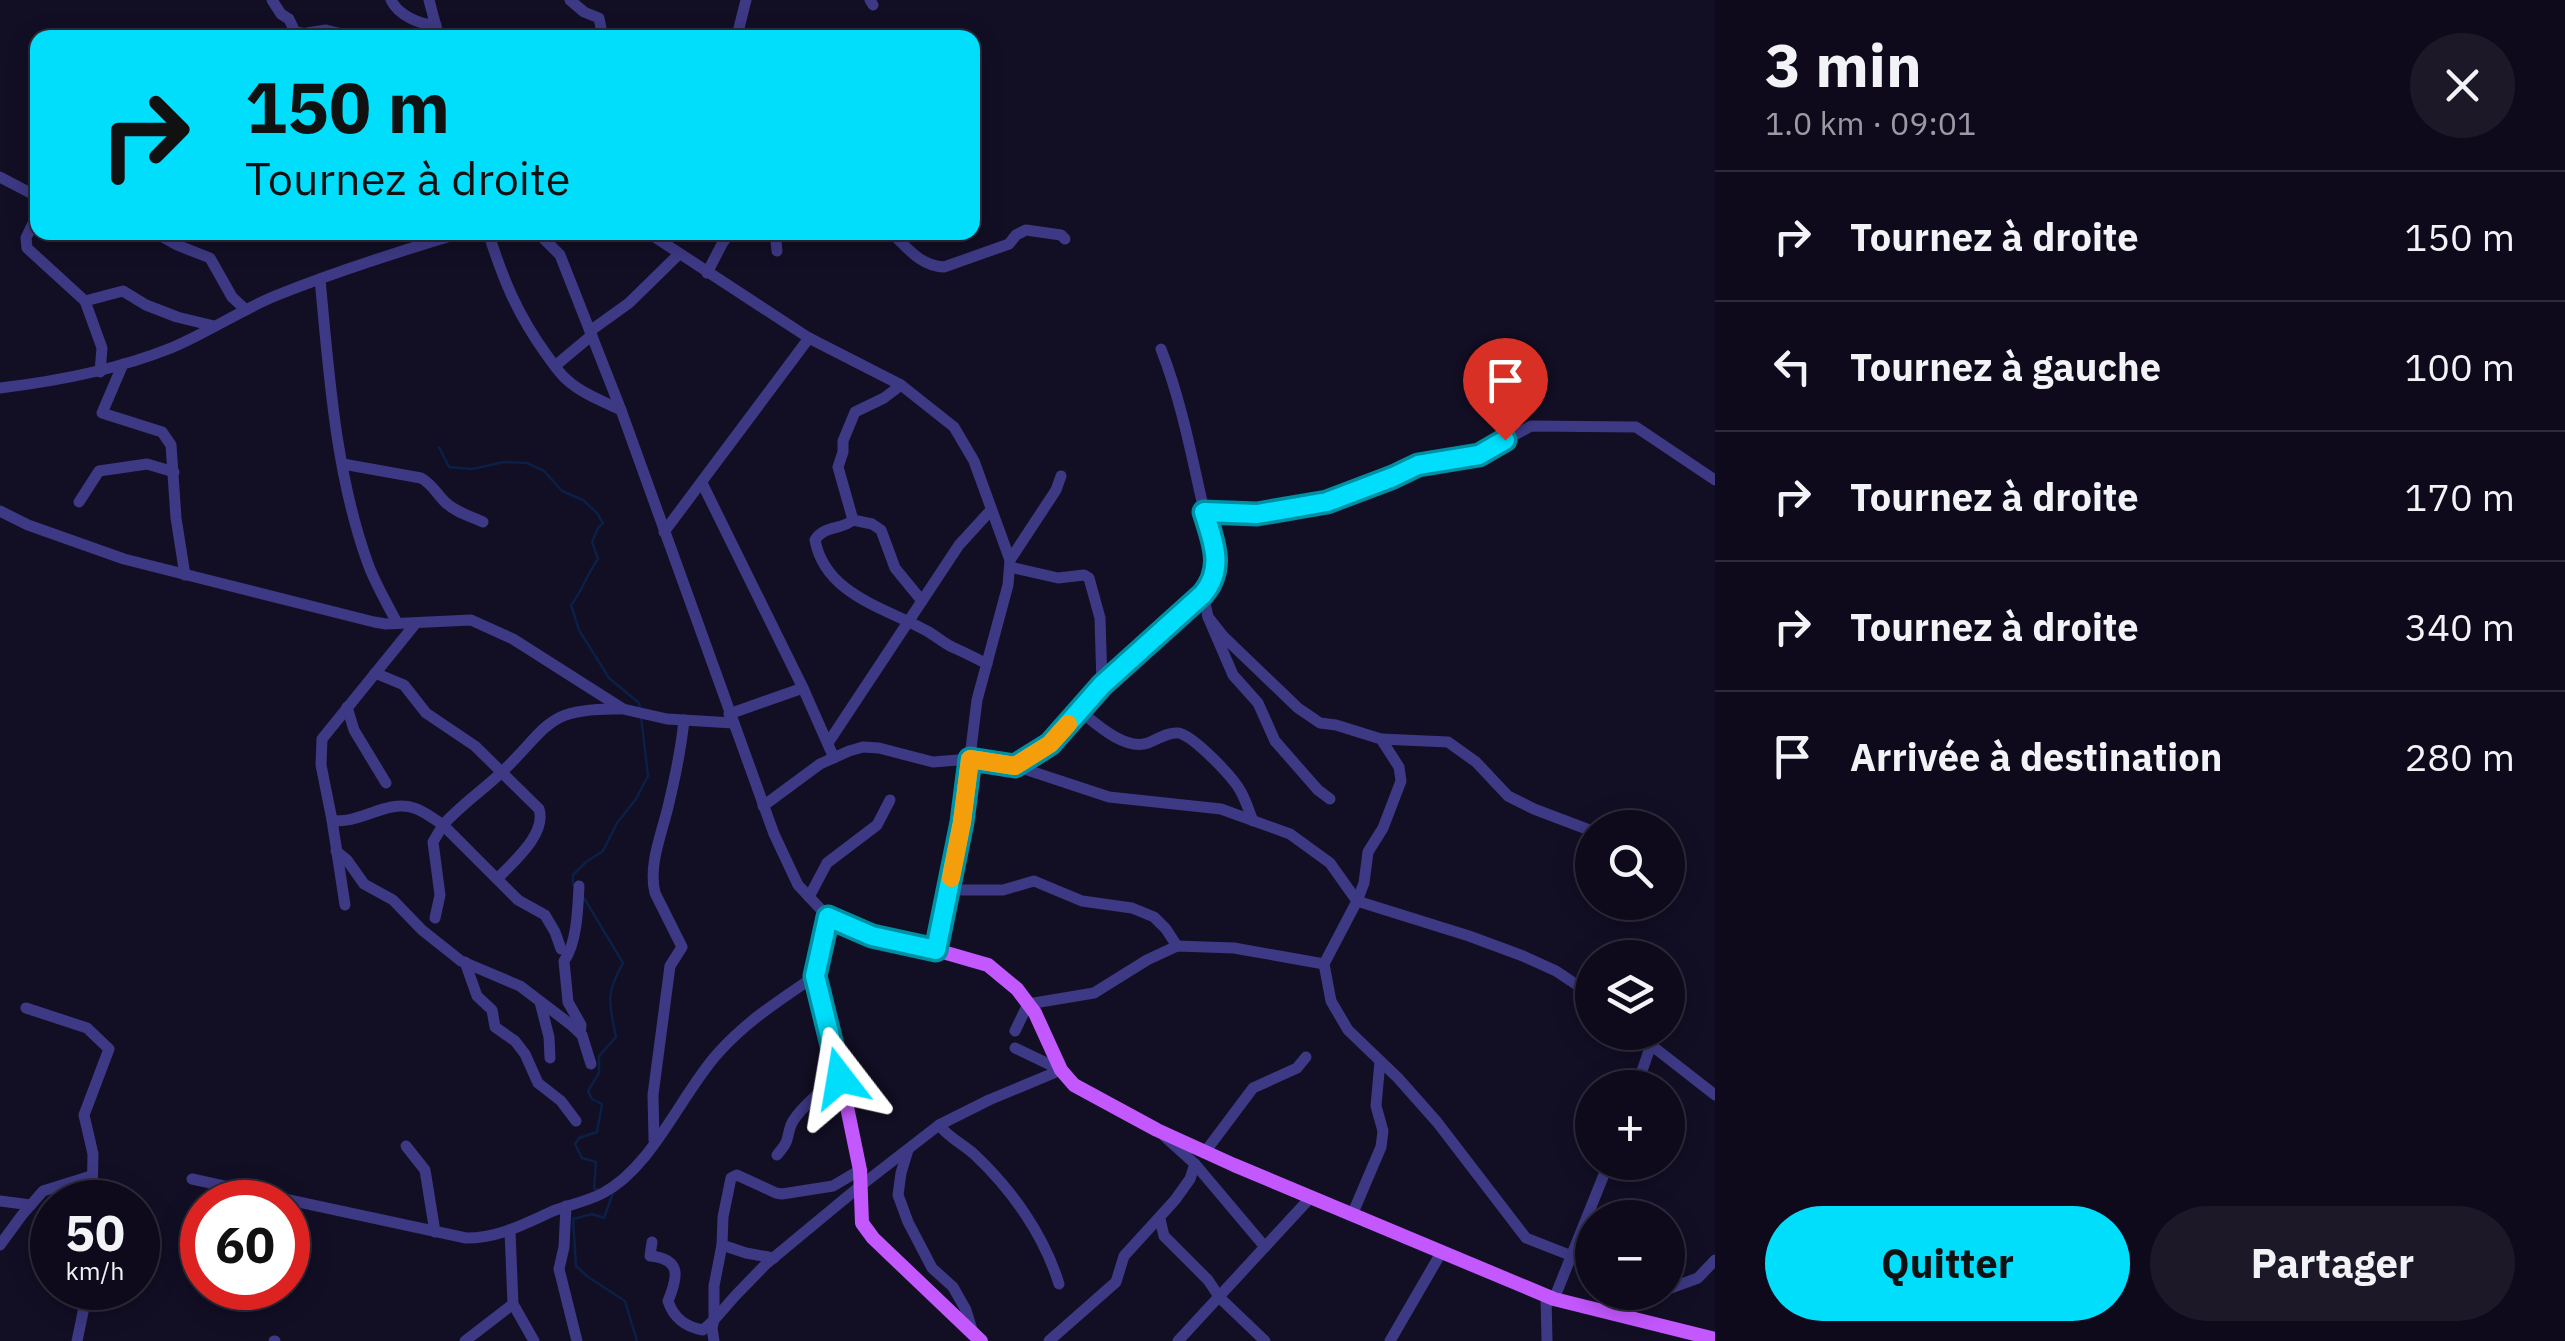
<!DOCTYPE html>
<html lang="fr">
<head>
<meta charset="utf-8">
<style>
  :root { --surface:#0e0a1b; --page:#1c1828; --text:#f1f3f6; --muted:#9b9aa3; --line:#2e2b3a; --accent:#00defc }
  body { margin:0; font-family:"IBM Plex Sans",sans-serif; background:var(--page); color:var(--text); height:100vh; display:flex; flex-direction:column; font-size:38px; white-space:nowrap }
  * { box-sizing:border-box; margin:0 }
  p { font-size:32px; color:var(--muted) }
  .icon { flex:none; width:55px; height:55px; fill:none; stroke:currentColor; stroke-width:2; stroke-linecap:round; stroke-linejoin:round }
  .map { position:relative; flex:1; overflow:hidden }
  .side { display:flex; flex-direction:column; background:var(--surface); width:850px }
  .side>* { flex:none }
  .hud { position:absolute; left:30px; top:30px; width:950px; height:210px; border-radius:20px; box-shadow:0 5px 25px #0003,0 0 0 2px var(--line); background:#00defc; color:#111; overflow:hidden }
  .controls { position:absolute; left:1575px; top:810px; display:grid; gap:20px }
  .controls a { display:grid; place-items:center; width:110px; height:110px; border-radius:50%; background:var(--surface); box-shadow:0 5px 25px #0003,0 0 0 2px var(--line); font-size:50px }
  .speed { position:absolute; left:30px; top:1180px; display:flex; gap:20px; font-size:50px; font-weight:700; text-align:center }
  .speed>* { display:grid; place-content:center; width:130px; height:130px; border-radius:50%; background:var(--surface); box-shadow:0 5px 25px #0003,0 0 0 2px var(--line); line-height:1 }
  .speed small { font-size:25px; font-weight:400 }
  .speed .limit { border:15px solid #d22; background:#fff; color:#111 }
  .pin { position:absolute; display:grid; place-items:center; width:85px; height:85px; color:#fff; margin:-102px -42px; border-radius:50% 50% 50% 0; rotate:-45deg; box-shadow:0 0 10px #0007 }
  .pin .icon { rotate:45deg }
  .me { position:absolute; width:110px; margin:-55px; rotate:346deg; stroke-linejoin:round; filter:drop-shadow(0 0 8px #0008) }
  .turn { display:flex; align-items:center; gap:35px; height:210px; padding:0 50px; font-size:45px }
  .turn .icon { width:130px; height:130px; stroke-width:2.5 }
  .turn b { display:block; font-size:70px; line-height:85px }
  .round { display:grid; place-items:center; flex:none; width:105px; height:105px; border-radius:52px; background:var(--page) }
  .summary { display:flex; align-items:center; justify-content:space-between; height:170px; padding:0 50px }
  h1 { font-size:60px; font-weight:700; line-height:75px }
  .button { display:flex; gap:20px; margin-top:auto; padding:20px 50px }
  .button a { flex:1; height:115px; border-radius:60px; background:var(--accent); color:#111; font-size:40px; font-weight:700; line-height:115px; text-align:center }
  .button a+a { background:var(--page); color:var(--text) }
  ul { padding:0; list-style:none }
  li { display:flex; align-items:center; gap:30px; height:130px; padding:0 50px; border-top:2px solid var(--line) }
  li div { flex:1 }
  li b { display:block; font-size:38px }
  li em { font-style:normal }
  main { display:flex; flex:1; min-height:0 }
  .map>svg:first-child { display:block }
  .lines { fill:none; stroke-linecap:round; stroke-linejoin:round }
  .stream { stroke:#0b2046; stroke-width:2.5 }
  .minor { stroke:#3d3984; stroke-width:11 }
  .major { stroke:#c458ff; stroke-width:14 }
  .route-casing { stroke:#0090a4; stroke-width:25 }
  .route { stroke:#00defc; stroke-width:18 }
  .slow { stroke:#f59e0b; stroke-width:18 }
</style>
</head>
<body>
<main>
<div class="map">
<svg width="1715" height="1341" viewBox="0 0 1715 1341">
  <rect width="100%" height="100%" fill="#120e24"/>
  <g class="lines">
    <g class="stream">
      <path d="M 439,447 L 449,467 L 472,469 L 504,462 L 527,463 L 544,471 L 562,491 L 583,500 L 597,513 L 603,523 L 598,528 L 592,542 L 598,559 C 587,574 583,590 571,605 L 579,630 L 609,678 L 639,703 L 640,708"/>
      <polyline points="573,885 573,875 586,862 603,851 617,823 636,799 648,776 641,716"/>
      <path d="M 584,898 L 623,963 C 605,996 609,1001 616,1037 L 599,1056 L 599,1073 L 588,1091 L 592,1099 L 602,1104 L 597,1132 L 579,1138 L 575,1144 L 582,1158 L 596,1162 L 594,1189 L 597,1189"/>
      <polyline points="613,1193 604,1218 592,1214 573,1219 576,1266 588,1277 625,1301 637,1341"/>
    </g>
    <g class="minor">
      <polyline points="272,0 281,14 289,19 295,32 313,35 314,38"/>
      <path d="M 391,0 C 398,15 420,25 436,25"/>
      <polyline points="429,0 439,38"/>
      <polyline points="570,0 584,12 599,18 601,28 599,38"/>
      <polyline points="870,0 873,5"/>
      <polyline points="307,33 326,30 358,38"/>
      <polyline points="743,38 739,28 746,0"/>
      <polyline points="0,177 38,197"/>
      <polyline points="38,213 26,238 27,248 85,301 102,348 100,372"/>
      <polyline points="154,232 177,245 210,258 232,297 246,310"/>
      <path d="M 488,232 C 503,279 517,314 546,354 C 552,362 558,372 566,379 C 581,393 602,401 621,410"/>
      <polyline points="537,232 560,255 621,410 774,834 798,885 828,917"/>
      <polyline points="647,232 809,338 901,385 954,427 974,461 1010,560 1008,585 977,700 962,822 936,950"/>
      <polyline points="775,232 777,251"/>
      <path d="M 891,232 C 907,248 921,266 944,267 L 1009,244 L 1016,235 L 1026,230 L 1061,235 L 1065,239"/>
      <polyline points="707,273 723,242 731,232"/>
      <path d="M 320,279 C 329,373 335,471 367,561 C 374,582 387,603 397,623"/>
      <polyline points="85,301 123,291 146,305 177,317 214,326"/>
      <polyline points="590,331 629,303 679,254"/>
      <polyline points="123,364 102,413 162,432 171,445 176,518 185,575"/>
      <polyline points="555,366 592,335"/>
      <path d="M 901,385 L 884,398 L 855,412 L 843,441 L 843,452 L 838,467 L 853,520 C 842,530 824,525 815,540 C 825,594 883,607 925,630 C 935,635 942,642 952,647 C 964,652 975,658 987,664"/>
      <path d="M 0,388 C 59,381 116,370 171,348 C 207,333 239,311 275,296 C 337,271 400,251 464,232"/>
      <path d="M 343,464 L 421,478 C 432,484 436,493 445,502 C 455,512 470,516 483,522"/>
      <polyline points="702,483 803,688 834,758"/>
      <polyline points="79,502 99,471 147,464 174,472"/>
      <polyline points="0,511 28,525 124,559 374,622 386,624 471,620 513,639 623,709 667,719 733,723"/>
      <polyline points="1204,512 1257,513 1327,501 1393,477 1418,465 1479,455 1531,426 1636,427 1715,480"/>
      <polyline points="853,520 872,524 881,530 895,568 922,601"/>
      <polyline points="664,532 809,338"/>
      <polyline points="1010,560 1056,490 1061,476"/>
      <polyline points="1010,567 1058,578 1084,575 1089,578 1100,618 1102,685"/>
      <polyline points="1203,594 1208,617 1233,675 1258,703 1275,741 1318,790 1330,799"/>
      <polyline points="1208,617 1223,636 1298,708 1320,723 1336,725 1381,739 1399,767 1401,781 1383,828 1368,852 1364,883 1357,901 1324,964 1331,1001 1348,1030 1398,1078 1437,1122 1526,1238 1572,1256 1592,1261"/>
      <path d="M 416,623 L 322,739 L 321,765 L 332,820 C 359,825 386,799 414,808 C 424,811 434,819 443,825 C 461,805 483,790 502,772 C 550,726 545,708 619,709"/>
      <path d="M 375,673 L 404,685 L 426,713 L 475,746 L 539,809 C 547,834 513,862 497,879"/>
      <polyline points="347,707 354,730 386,783"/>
      <path d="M 1080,711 C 1096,724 1125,751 1148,743 C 1158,739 1168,732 1178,733 C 1193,735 1234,778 1241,792 C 1246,801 1249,811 1253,821"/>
      <polyline points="729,714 803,688"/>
      <polyline points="1381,739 1448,742 1476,762 1508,796 1534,809 1592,831"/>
      <polyline points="828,743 959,545 991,510"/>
      <path d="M 1015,766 L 1050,744 L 1102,685 L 1203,594 C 1208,588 1214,582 1216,575 C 1220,551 1208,528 1203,506 C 1191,453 1181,400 1161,349"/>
      <polyline points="763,806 820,764 849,751 863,747 879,748 933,762 970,759 1015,766 1109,797 1221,809 1290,834 1330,863 1357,901 1469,936 1523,956 1556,971 1592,995"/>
      <polyline points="332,820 345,905"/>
      <polyline points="336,851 347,860 364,884 393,900 422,930 461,961 520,986 570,1024 582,1035 591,1064"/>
      <path d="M 579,886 C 578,907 577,944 564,961 L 568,1002 L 581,1025 L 580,1033"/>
      <polyline points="948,890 1003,890 1034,881 1082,901 1132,908 1154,917 1166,929 1177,946"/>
      <polyline points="809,897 827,863 877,825 890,800"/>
      <polyline points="435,918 440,895 433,842 443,825 518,900 545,915 555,932 561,949"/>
      <polyline points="465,962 477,996 492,1010 495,1027 515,1041 525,1054 538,1083 561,1101 576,1121"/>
      <polyline points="540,1002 549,1037 550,1058"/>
      <polyline points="26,1008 87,1028 109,1049 84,1115 93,1154 92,1202"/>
      <polyline points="1015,1031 1028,1004 1094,993 1147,960 1177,946 1234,948 1324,964"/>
      <polyline points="1640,1032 1651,1045 1715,1095"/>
      <polyline points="1636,1088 1651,1045"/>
      <path d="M 939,1125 C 949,1138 963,1144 975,1155 C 1012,1190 1044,1235 1059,1284"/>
      <polyline points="1164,1136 1195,1164 1265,1247"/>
      <path d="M 654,1140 L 653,1095 L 670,966 L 682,947 L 655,893 C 648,865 662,833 668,807 C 675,778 681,750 684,720"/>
      <polyline points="406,1146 425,1170 435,1232"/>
      <polyline points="908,1150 901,1173 898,1195 908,1222 932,1268 953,1287 966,1310 973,1333"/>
      <polyline points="1205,1152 1253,1088 1297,1068 1306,1057"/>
      <path d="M 777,1155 C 791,1138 785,1142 791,1125 C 797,1111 828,1083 841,1078"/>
      <path d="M 192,1179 L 466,1238 C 499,1238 524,1224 553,1211 C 569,1205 588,1201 603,1193 C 653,1167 682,1092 719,1052 C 748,1020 780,1000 815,976"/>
      <polyline points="0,1201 31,1205"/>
      <polyline points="566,1206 564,1247 559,1269 577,1341"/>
      <polyline points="1352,1215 1381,1147 1383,1131 1376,1106 1380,1061"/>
      <polyline points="1160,1219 1164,1236 1208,1280 1220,1298 1265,1341"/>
      <polyline points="510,1231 513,1304 534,1341"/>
      <path d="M 652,1242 L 650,1256 C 682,1259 678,1277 668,1301 C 674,1319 686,1327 703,1330 L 714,1320 L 714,1286 L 722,1245"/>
      <polyline points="0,1245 22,1215 43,1191 91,1176"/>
      <polyline points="774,1258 746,1253 722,1245 723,1217 731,1178 737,1175 776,1193 782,1194 833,1186 860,1170"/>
      <polyline points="1668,1289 1698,1278 1715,1260"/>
      <polyline points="1546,1296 1547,1341"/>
      <polyline points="1554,1299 1609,1162"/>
      <polyline points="77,1341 88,1288"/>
      <polyline points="274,1341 275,1341"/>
      <polyline points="465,1341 513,1304"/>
      <polyline points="714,1341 712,1328 714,1320 735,1296 766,1264 859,1187 939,1125 989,1100 1061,1070 1015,1048"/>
      <polyline points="1049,1341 1116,1282 1124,1256 1175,1200 1190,1179 1195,1164"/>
      <polyline points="1178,1341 1311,1197"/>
      <polyline points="1390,1341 1441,1253"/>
    </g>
    <polyline class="major" points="981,1341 873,1238 862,1223 860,1170 841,1078 815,976 828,917 872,936 936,950 988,965 1017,989 1035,1013 1061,1070 1074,1085 1157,1130 1234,1165 1554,1299 1715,1339"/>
  </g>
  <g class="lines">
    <g class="route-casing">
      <path id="route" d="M 840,1078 L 815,976 L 828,917 L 872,936 L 936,950 L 962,822 L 970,759 L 1015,766 L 1050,744 L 1102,685 L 1203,594 C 1225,568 1213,541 1204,512 L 1257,514 L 1327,502 L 1393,477 L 1418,465 L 1479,455 L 1505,440"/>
    </g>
    <use href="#route" class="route"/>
    <polyline class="slow" points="951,878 962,822 970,759 1015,766 1050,744 1068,724"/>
  </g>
</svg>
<div class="controls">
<a><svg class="icon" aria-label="search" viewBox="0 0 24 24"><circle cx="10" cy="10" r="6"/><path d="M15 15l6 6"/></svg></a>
<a><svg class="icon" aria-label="layers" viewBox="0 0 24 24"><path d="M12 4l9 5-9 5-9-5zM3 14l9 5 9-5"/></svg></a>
<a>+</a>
<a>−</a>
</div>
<div class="speed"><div>50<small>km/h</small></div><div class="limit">60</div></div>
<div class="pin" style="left:1505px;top:440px;background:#d93025"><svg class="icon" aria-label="arrive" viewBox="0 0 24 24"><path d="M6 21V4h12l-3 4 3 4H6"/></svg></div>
<svg class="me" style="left:840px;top:1078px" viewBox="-20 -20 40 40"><path d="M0-17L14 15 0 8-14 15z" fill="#00defc" stroke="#fff" stroke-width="4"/></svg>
<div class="hud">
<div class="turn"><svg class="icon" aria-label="right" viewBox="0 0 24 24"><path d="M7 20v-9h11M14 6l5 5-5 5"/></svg><div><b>150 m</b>Tournez à droite</div></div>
</div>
</div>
<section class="side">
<div class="summary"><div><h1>3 min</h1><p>1.0 km · 09:01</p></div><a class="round"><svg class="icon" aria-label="close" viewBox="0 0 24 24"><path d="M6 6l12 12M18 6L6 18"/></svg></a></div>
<ul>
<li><svg class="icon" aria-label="right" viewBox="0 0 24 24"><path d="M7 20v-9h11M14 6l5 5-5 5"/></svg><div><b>Tournez à droite</b></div><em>150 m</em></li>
<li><svg class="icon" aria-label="left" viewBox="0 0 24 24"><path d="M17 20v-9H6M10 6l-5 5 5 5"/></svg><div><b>Tournez à gauche</b></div><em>100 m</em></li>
<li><svg class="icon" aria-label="right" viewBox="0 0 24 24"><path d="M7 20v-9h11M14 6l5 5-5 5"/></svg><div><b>Tournez à droite</b></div><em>170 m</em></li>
<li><svg class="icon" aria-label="right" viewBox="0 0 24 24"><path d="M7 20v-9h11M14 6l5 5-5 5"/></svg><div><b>Tournez à droite</b></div><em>340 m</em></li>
<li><svg class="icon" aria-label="arrive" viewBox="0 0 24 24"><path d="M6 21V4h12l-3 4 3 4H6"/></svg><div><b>Arrivée à destination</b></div><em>280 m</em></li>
</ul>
<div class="button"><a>Quitter</a><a>Partager</a></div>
</section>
</main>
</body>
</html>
